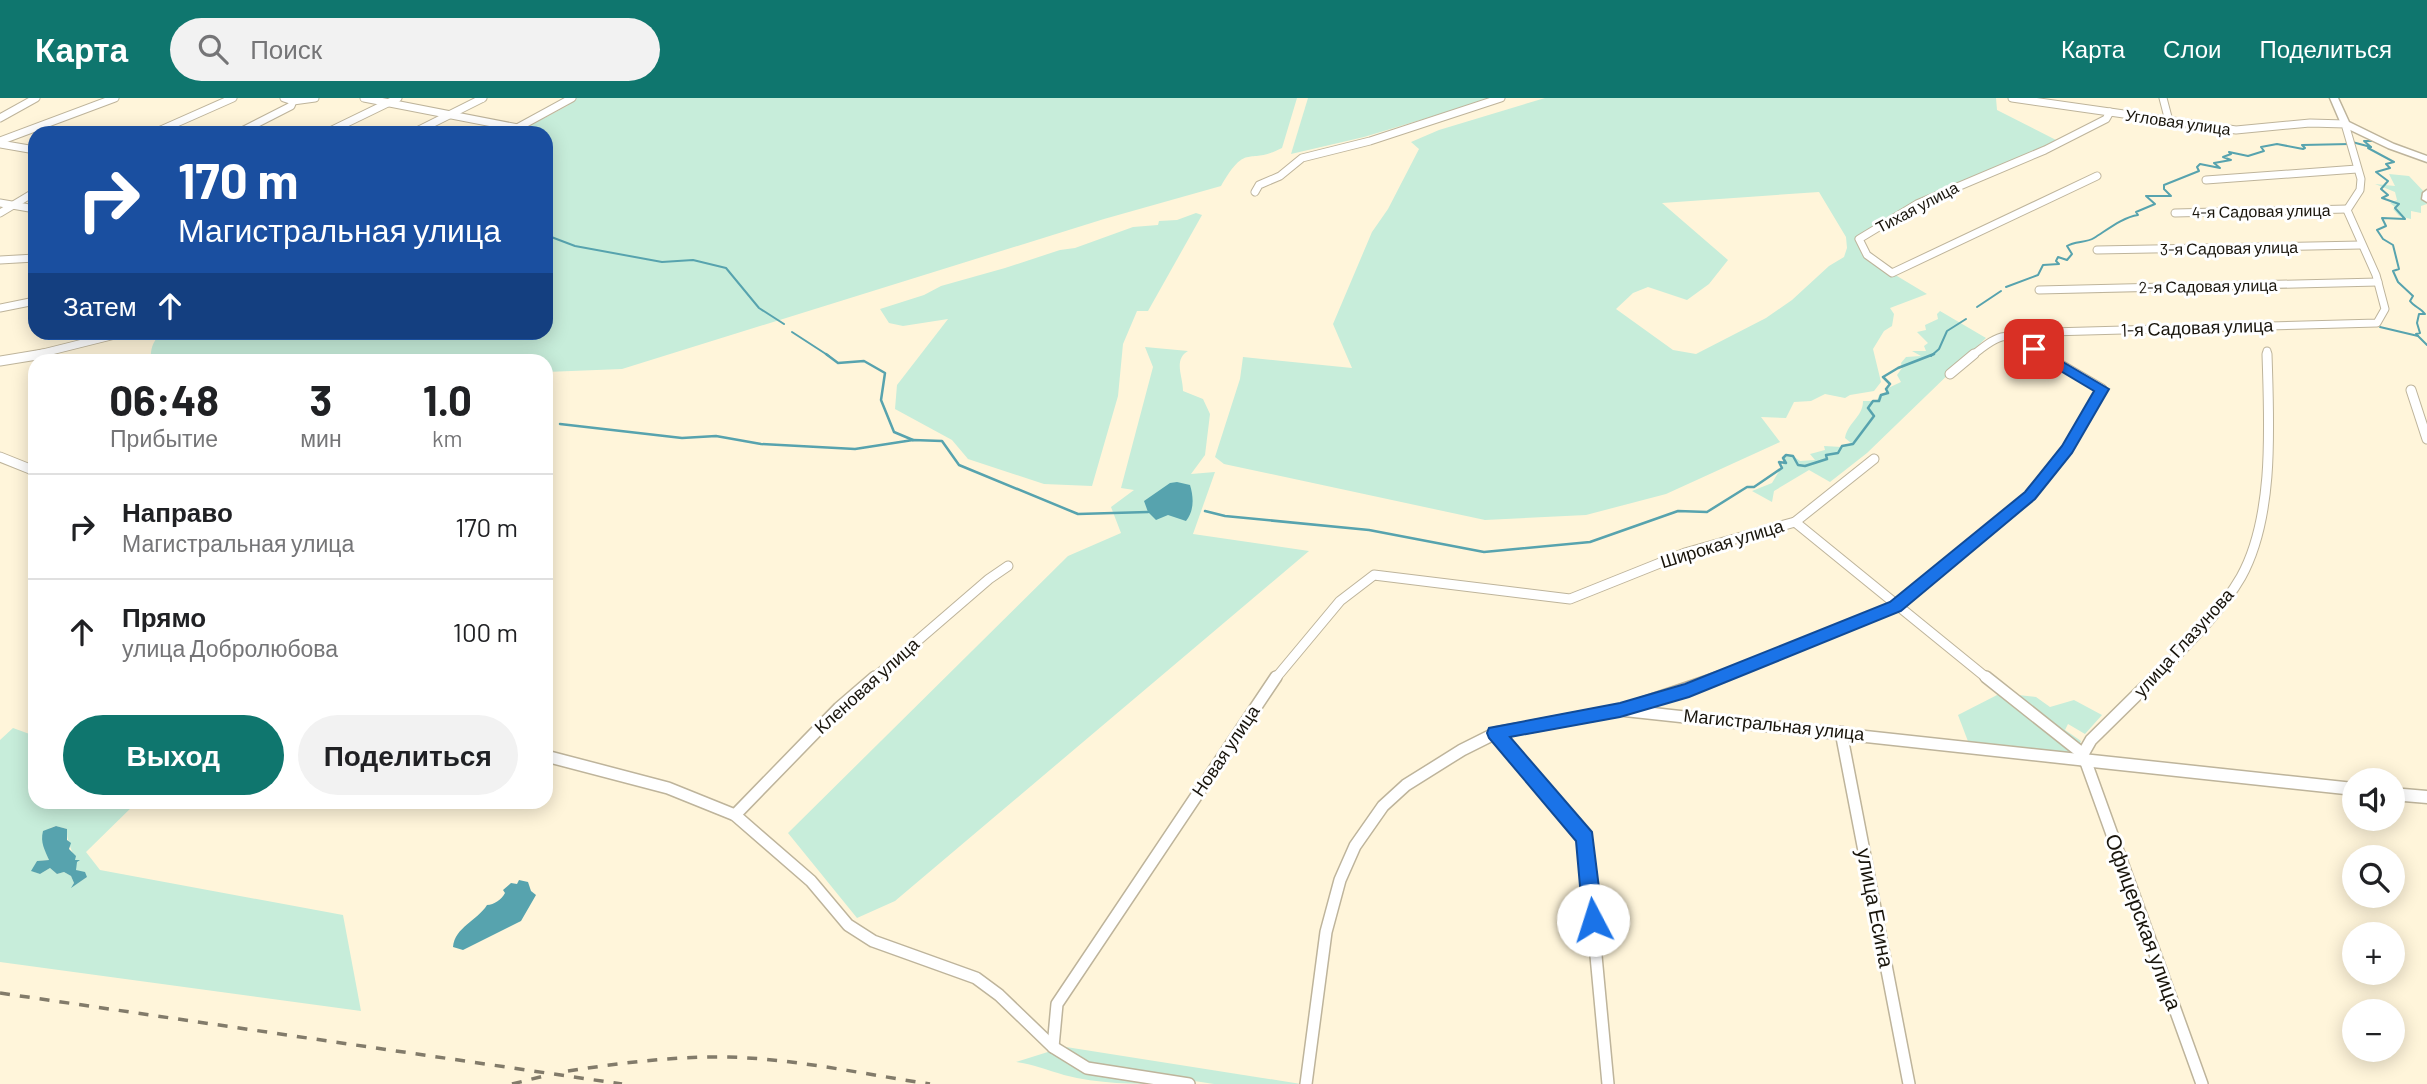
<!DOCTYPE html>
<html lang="ru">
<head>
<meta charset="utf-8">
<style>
  :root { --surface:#fff; --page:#f2f2f2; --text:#202124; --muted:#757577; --line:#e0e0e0; --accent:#0f766e }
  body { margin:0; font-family:Barlow,sans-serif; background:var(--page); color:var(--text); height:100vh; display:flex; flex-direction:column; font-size:26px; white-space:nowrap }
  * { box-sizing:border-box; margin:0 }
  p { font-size:23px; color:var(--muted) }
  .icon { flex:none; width:38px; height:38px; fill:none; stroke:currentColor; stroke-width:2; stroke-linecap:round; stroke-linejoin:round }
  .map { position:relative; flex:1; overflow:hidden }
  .sheet { position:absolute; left:28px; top:256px; width:525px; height:455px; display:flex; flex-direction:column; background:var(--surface); border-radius:21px; box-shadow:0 4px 18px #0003 }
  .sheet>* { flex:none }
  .top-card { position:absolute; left:28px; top:28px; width:525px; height:214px; border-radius:21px; box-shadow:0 4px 18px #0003; background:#1a4fa0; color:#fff; overflow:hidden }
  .buttons { position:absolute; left:2342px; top:670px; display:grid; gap:14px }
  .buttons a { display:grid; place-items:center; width:63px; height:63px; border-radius:50%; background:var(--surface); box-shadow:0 4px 18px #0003; font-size:35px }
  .pin { position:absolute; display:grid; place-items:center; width:60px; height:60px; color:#fff; margin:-30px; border-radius:14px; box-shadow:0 4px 10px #0006 }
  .me { position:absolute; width:77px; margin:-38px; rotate:355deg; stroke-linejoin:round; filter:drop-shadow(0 0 5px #0008) }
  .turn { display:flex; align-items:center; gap:24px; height:147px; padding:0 35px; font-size:32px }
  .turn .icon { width:91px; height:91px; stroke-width:2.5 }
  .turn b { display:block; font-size:49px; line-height:60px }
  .then { display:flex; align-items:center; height:66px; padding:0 35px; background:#0003; gap:14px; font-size:26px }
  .eta { display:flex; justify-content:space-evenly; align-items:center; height:119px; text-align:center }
  .eta b { font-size:42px; font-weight:700; line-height:49px }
  .cta { display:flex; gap:14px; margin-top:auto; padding:14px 35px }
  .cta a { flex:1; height:80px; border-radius:42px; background:var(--accent); color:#fff; font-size:28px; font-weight:700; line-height:80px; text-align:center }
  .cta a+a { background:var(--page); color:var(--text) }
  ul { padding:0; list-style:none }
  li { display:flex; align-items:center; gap:21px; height:105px; padding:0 35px; border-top:2px solid var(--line) }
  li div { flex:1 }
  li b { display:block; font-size:26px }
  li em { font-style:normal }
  header { display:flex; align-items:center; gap:42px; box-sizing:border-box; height:98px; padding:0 35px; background:var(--accent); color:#fff }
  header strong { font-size:33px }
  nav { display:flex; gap:38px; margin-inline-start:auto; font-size:24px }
  .search { width:490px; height:63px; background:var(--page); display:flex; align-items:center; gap:18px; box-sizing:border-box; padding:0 24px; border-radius:38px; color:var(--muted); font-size:26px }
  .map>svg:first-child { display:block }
  .green { fill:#c7edda; fill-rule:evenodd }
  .water { fill:#57a3ae }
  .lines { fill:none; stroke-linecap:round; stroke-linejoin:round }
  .stream-far1 { stroke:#57a3ae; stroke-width:2 }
  .stream { stroke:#57a3ae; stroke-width:2.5 }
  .minor-far2-casing { stroke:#beb49b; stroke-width:9 }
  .minor-far1-casing { stroke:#beb49b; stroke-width:11 }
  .minor-casing { stroke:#beb49b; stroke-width:14 }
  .tertiary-casing { stroke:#beb49b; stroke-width:3 }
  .minor-far2 { stroke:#fff; stroke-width:7 }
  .minor-far1 { stroke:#fff; stroke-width:9 }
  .minor { stroke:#fff; stroke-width:11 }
  .tertiary { fill:#fff; fill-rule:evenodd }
  .rail { stroke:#827b6a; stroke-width:3.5; stroke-dasharray:10 10; stroke-linecap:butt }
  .route { fill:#1a73e8; stroke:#114b97; stroke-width:2 }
  .labels { text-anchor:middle; stroke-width:6; stroke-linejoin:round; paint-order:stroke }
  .far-street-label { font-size:16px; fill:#19150c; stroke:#fff }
  .street-label { font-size:18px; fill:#19150c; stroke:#fff }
  .near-street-label { font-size:21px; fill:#19150c; stroke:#fff }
</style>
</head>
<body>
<header>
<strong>Карта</strong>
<div class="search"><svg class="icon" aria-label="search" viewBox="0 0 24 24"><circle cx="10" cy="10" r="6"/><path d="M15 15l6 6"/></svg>Поиск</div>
<nav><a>Карта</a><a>Слои</a><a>Поделиться</a></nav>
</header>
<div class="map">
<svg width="2427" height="986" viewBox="0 0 2427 986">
  <rect width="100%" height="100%" fill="#fff5da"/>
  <g class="green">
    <path d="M 576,0 L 1297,0 L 1282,50 C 1247,68 1247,43 1221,88 L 1104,121 L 622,271 L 546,274 L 546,262 L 151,262 C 150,251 153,243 162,234 L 546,234 L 546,35 L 516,35 L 567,8 Z"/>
    <polygon points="1308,0 1493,0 1364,39 1291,56"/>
    <path d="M 1545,0 L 1996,0 L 1997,12 L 2058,43 L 1914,105 L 1856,140 L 1862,157 L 1927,196 L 1890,210 L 1894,216 L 1892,228 L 1884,233 L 1873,251 L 1881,284 L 1874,293 L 1850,297 L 1845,300 L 1825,296 L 1811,303 L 1794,304 L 1786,320 L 1761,319 L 1780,344 L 1666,396 L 1586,417 L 1485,422 L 1224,366 L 1215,359 L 1240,281 L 1243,259 L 1352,270 L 1333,226 L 1372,134 L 1388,111 L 1419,51 L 1411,44 L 1439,32 ZM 1819,94 L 1846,139 L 1847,150 L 1844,159 L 1829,168 L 1792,202 L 1766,220 L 1696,256 L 1673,252 L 1616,211 L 1633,195 L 1648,189 L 1687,202 L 1709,186 L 1728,162 L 1662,105 Z"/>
    <polygon points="2389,76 2409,78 2427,97 2427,106 2421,108 2421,115 2411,113 2411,121 2399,118 2393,111 2396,110 2390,105 2397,102 2395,94 2375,86 2395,88"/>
    <polygon points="1196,115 1202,117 1148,213 1137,213 1123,246 1118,298 1092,388 1044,386 968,361 952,342 895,311 897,287 948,221 903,228 889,225 880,211 924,197 941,188 1005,170 1060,152 1075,150 1133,129 1158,127 1159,123 1177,122"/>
    <path d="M 1940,213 L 1986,240 L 1867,355 L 1830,384 L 1809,372 L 1774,393 L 1772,404 L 1752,393 L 1772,385 L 1785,363 L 1784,359 L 1793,358 L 1800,363 L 1815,362 L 1810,356 L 1825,352 L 1824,348 L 1842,349 L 1851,345 L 1845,340 C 1848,324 1863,319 1863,303 L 1877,303 L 1879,297 L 1887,294 L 1886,291 L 1901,284 L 1897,277 L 1902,270 L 1901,265 L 1906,259 L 1921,258 L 1912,253 L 1926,253 L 1924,248 L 1928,245 L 1917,234 L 1926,232 L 1925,227 L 1938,221 L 1937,216 Z"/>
    <path d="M 1145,249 L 1188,253 C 1173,262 1183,278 1183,293 L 1203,301 L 1210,316 L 1205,357 L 1191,376 L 1215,374 L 1193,436 L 1309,453 L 895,803 L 857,820 L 788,735 L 1068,458 L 1121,435 L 1111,409 L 1134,392 L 1121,390 L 1153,269 Z"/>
    <polygon points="2001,595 2077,658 1969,646 1958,617"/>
    <polygon points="2009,596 2036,599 2050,609 2074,602 2102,617 2085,636 2068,626 2065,632 2081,643 2078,650"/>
    <path d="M 13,630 L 35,638 L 35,704 L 137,704 L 86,754 L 100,772 L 343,817 L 361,913 L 0,864 L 0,642 ZM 56,728 L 67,731 C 66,747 77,758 76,772 L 87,779 L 72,789 L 74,785 L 71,778 L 64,774 L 57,776 L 50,770 L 40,776 L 32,773 L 37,763 L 49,762 L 44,748 L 50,730 Z"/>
    <polygon points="1066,949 1301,986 1214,986 1089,967 1062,951"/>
    <path d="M 1051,953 L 1084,973 L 1169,986 C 1135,986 1098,986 1064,977 C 1047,972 1033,966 1016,964 Z"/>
  </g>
  <g class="water">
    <path d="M 1177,384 L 1190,387 C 1194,400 1194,413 1186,423 L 1168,417 L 1156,422 L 1148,414 L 1144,403 L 1170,385 Z"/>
    <path d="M 56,728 L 67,731 L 67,742 L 71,745 L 69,751 L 76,758 L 75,762 L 80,762 L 77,764 L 76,772 L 85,774 L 87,779 L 71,790 L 74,785 L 71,778 L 64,774 L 57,776 L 50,770 L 40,776 L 31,773 L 37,763 L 49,762 C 45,752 40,745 43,733 Z"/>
    <path d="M 519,782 L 528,784 L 531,793 L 536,797 L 521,823 L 463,852 L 453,849 C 455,829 477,823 487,807 C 494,807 502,801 505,795 L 503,792 L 511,785 L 517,786 Z"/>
  </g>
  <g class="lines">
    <g class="stream-far1">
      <polyline points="2352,44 2371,49 2364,43 2376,43"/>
      <path d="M 2371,49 L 2368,50 L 2394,64 L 2386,66 L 2390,70 L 2376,74 L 2388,83 L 2381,91 L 2388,97 L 2382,100 L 2399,106 L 2395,110 L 2405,121 L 2382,120 L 2386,128 L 2377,132 L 2383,141 L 2393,147 L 2399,171 L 2393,173 L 2398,184 L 2413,198 L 2410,203 C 2414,209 2421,210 2425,216 L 2419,216 L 2417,225 L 2420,235 L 2416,236 L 2427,247"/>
      <polyline points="546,137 575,148 662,164 693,162 726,170 759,210 784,226"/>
      <path d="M 2006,189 L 2038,177 L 2043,167 L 2059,166 L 2056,163 L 2058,159 L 2067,162 L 2072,156 L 2067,148 C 2075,143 2086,145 2094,140 C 2107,132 2123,119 2138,117 L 2136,114 L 2155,106 L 2146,98 L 2171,98 L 2164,91 L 2164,87 L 2199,73 L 2197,69 L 2200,66 L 2220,70 L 2214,65 L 2231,62 L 2223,59 L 2231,56 L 2229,54 L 2248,58 L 2264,53 L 2261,49 L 2277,46 L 2303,51 L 2305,50 L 2302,47 L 2350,46"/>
      <polyline points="1977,209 2001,193"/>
      <polyline points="2380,229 2418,238"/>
      <polyline points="792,234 829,258"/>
      <polyline points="1931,258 1939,251 1947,233 1966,221"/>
    </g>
    <g class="stream">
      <polyline points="826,256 838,265 864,263 885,275 881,302 894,334 913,342"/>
      <polyline points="560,326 682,340 716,338 761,346 855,351 913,342 942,343 959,367 1078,416 1148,414"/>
      <polyline points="1205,413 1225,418 1369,432 1484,454 1590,444 1678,413 1707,414 1747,389 1754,389 1782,370 1779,364 1786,365 1783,360 1786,357 1793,358 1798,367 1805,368 1827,361 1826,357 1838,355 1842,348 1853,346 1874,318 1868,310 1873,303 1879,303 1881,297 1888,295 1886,291 1890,286 1883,279 1898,270 1934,256"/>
    </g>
    <g class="minor-far2-casing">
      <g id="minor-far2">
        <polyline points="364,0 518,30"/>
        <polyline points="2012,0 2236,32 2310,25 2345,26 2361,81 2360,92 2347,112 2376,177 2385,211 2377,225 2017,235"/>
        <polyline points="2163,0 2169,23"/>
        <polyline points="293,3 315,0"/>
        <polyline points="0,20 36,0"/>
        <polyline points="154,35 233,0"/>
        <polyline points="238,35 291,8 293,3 284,0"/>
        <polyline points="326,35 398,0"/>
        <polyline points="413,35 483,0"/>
        <polyline points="508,35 572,0"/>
        <polyline points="0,43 115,0"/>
        <polyline points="0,46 35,52"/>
        <polyline points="2097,78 1892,175 1867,157 1859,141 1917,106 2045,52 2106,21 2110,14"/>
        <polyline points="2206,82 2357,71"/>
        <polyline points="1255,94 1259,87 1280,78 1302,60 1370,43 1501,0"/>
        <polyline points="0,105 35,111"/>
        <polyline points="0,115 35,94"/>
        <polyline points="2175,115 2347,111"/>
        <polyline points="2097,152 2361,147"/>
        <polyline points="0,162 35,160"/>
        <polyline points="2039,192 2378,184"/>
        <polyline points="0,210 35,203"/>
        <polyline points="2267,253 2267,258"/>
        <polyline points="31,258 127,234"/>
        <path d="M 1972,258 C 2008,228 2008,236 2045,258"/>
      </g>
    </g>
    <g class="minor-far1-casing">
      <g id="minor-far1">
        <polyline points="0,263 43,256"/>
        <polyline points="1950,276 1974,256"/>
        <polyline points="2411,292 2427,341"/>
        <polyline points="0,359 35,373"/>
        <polyline points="1795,424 1874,361"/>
        <polyline points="873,581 989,481 1008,468"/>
        <polyline points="1275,581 1340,503 1374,477 1570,501 1685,455 1795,424 1988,581"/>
        <polyline points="1716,581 1896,509 2030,397 2067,351 2102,291 2042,256"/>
        <path d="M 2154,581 C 2184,550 2219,517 2241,479 C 2275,418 2269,324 2267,256"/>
      </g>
    </g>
    <g class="minor-casing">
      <g id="minor">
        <polyline points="1986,579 2083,656 2202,986"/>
        <polyline points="1628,610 1720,579"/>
        <polyline points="1841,634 1909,986"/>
        <polyline points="1496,635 1585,740 1608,986"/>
        <polyline points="2083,656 2091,642 2155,579"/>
        <polyline points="546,658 668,690 735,717 811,783 848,827 873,843 976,880 999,897 1053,949 1087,970 1189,986"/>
        <polyline points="735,717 839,610 875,579"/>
        <polyline points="1053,949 1057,906 1276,579"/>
        <polyline points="1306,986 1326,834 1340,782 1355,748 1383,708 1406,687 1462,652 1496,635 1620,612 2083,662"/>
      </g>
    </g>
    <g class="tertiary-casing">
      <g id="tertiary">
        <polygon points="2330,0 2338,0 2349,24 2394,46 2427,58 2427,64 2388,50 2342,28"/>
        <polygon points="2427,92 2427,104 2422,101 2423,95"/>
        <polygon points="2083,656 2354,685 2354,697 2083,668 2078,666 2076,662 2078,658"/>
        <polygon points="2392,690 2427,693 2427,705 2392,702"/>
      </g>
    </g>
    <use href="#minor-far2" class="minor-far2"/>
    <use href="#minor-far1" class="minor-far1"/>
    <use href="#minor" class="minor"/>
    <use href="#tertiary" class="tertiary"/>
    <g class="rail">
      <polyline points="0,895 622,986"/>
      <path d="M 568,973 C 621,965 674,958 728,959 C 796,961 863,976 930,986"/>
      <polyline points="512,986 544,978"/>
    </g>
  </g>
  <polygon class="route" points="2034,247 2109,291 2072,355 2035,401 1901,513 1689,599 1620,619 1510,639 1592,734 1603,822 1600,828 1593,831 1586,828 1583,822 1576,743 1489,640 1487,635 1489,630 1620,605 1685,586 1890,504 2025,394 2062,348 2094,293 2029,254 2027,251"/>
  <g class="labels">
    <g class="far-street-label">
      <text transform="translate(2178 24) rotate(8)" y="6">Угловая улица</text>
      <text transform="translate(1917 109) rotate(-28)" y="6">Тихая улица</text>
      <text transform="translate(2261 113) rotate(-1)" y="6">4-я Садовая улица</text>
      <text transform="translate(2229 150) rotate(-1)" y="6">3-я Садовая улица</text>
      <text transform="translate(2208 188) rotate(-1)" y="6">2-я Садовая улица</text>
    </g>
    <g class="street-label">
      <text transform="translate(2197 230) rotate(-2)" y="6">1-я Садовая улица</text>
      <text transform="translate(1722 446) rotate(-17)" y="6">Широкая улица</text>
      <text transform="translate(2184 545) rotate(-48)" y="6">улица Глазунова</text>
      <text transform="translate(867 588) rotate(-42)" y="6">Кленовая улица</text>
      <text transform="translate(1774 627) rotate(6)" y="6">Магистральная улица</text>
      <text transform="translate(1226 653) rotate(-56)" y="6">Новая улица</text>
    </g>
    <g class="near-street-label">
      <text transform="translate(1875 810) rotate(79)" y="7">улица Есина</text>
      <text transform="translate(2143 824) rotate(70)" y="7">Офицерская улица</text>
    </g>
  </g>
</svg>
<div class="buttons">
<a><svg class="icon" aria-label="sound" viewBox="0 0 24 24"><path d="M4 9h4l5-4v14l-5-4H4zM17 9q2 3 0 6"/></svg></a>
<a><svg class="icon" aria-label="search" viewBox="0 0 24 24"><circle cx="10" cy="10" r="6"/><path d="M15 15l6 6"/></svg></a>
<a>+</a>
<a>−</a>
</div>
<div class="pin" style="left:2034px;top:251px;background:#d93025"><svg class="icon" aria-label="arrive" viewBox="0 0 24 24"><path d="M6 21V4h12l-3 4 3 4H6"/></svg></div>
<svg class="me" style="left:1593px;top:822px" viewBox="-20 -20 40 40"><circle r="19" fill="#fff"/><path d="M0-13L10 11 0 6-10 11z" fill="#1a73e8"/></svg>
<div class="top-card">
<div class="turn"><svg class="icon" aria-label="right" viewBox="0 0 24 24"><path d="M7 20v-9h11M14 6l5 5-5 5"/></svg><div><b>170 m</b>Магистральная улица</div></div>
<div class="then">Затем<svg class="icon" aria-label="ahead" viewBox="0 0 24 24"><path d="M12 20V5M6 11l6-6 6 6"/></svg></div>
</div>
<section class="sheet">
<div class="eta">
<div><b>06:48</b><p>Прибытие</p></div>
<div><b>3</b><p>мин</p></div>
<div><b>1.0</b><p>km</p></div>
</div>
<ul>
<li><svg class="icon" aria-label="right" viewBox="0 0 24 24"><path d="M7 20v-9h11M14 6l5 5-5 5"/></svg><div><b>Направо</b><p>Магистральная улица</p></div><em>170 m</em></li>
<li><svg class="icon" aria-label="ahead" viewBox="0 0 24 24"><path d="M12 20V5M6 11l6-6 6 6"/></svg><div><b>Прямо</b><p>улица Добролюбова</p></div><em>100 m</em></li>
</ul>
<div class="cta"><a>Выход</a><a>Поделиться</a></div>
</section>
</div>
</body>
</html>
